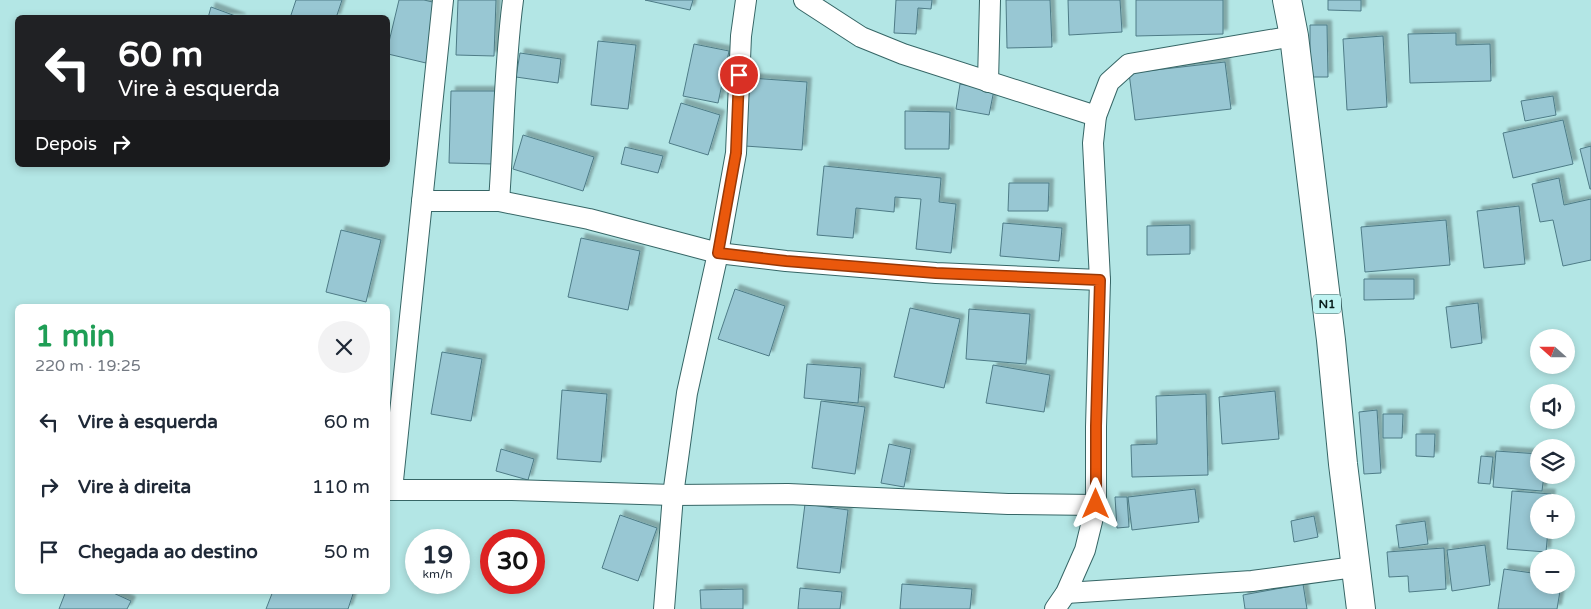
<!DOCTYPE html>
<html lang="pt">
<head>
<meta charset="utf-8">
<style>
  :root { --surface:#fff; --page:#f2f2f3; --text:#1f2937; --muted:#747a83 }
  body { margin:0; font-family:"Varela Round",sans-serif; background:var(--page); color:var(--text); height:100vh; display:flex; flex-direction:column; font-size:19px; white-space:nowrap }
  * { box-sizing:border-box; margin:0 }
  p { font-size:16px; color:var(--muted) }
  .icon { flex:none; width:28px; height:28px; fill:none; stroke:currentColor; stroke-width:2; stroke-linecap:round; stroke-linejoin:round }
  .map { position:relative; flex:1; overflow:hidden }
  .sheet { position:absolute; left:15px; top:304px; width:375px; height:290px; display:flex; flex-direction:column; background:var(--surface); border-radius:8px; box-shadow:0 2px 8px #0003 }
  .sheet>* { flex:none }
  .hud { position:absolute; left:15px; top:15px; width:375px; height:152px; border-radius:8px; box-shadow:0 2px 8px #0003; background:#202124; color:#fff; overflow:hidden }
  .needle { width:32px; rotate:291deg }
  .tools { position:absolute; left:1530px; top:329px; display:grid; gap:10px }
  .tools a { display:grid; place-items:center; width:45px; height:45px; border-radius:50%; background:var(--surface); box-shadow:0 2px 8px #0003; font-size:25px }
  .speed { position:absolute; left:405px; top:529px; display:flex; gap:10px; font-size:25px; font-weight:700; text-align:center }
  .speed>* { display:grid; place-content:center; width:65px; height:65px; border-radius:50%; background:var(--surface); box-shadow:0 2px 8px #0003; line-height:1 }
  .speed small { font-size:12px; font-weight:400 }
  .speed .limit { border:8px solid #d22; background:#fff; color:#111 }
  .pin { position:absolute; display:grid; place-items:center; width:42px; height:42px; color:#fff; margin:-21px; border:2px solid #fff; border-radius:50%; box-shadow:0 1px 5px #0007 }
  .me { position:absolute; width:55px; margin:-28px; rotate:0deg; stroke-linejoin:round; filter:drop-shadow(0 0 4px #0008) }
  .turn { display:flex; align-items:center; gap:18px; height:105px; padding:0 20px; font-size:22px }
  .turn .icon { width:65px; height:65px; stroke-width:2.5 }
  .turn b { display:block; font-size:35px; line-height:42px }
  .then { display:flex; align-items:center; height:48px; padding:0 20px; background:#0003; gap:10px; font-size:19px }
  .round { display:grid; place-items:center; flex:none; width:52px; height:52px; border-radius:26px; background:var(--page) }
  .overview { display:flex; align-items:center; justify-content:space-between; height:85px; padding:0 20px }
  h1 { font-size:30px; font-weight:700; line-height:38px; color:#1e9e55 }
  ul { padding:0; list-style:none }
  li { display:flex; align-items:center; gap:15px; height:65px; padding:0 20px }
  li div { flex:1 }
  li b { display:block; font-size:19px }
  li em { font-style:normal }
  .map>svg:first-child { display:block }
  .building { fill:#98c7d3; stroke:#4e7c87; filter:url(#shadow) }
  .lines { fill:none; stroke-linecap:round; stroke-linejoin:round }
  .minor-casing { stroke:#366666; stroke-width:22 }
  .primary-casing { stroke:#366666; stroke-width:30 }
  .minor { stroke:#fff; stroke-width:20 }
  .primary { stroke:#fff; stroke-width:28 }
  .route-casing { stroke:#983908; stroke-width:12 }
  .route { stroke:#ea580c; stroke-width:9 }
  .labels { text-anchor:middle; stroke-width:4; stroke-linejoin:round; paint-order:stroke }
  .shield { fill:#bff3f2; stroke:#405f5e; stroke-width:1 }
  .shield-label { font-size:12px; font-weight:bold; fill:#0a1f1e }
</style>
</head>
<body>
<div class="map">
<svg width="1591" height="609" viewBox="0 0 1591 609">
  <defs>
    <filter id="shadow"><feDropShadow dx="4.5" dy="-4.5" stdDeviation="1" flood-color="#0004"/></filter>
  </defs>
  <rect width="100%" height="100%" fill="#b3e6e5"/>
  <g class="building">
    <polygon points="296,0 342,0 336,18 290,18"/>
    <polygon points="399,0 424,0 441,4 426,63 388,54 388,46"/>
    <polygon points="458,0 496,0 494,56 456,55"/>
    <polygon points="645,0 693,0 690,10"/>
    <polygon points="896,0 932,0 931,9 918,8 916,34 894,33"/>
    <polygon points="1006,0 1050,0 1052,47 1007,48"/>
    <polygon points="1068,0 1120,0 1122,32 1069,35"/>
    <polygon points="1136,0 1223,0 1223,34 1136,36"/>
    <polygon points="1328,0 1361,0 1361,11 1328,10"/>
    <polygon points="211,7 241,18 208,18"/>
    <polygon points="1310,25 1327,25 1328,77 1310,77"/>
    <polygon points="1456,33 1456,45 1490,44 1491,81 1410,83 1408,34"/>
    <polygon points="1383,36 1387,107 1347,110 1343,39"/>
    <polygon points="598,41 636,45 628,109 591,105"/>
    <polygon points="694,44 729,51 718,103 683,96"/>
    <polygon points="520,53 561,59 558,83 516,77"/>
    <polygon points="1225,62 1231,109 1135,120 1129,73"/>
    <polygon points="750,78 807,82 802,150 745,146"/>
    <polygon points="960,84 994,90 989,115 956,109"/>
    <polygon points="451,91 495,91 493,164 449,163"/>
    <polygon points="1553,96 1556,115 1525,121 1521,101"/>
    <polygon points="681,103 720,115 708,155 669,143"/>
    <polygon points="905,111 950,112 949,149 905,149"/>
    <polygon points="1563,120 1573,164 1513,178 1503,133"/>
    <polygon points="523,135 594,157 583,191 513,169"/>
    <polygon points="1591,146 1591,189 1590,189 1580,149"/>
    <polygon points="625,147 663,156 658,173 621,164"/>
    <polygon points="824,166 941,178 939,202 956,204 951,253 916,249 921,199 895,197 894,212 856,208 853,238 817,235"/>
    <polygon points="1559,178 1564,205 1591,199 1591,260 1563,266 1553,220 1540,222 1532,184"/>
    <polygon points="1009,183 1049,183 1048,211 1008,211"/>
    <polygon points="1519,206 1525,264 1484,268 1477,211"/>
    <polygon points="1446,220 1450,265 1365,272 1361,227"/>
    <polygon points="1003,223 1062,228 1059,261 1000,256"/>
    <polygon points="1190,225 1190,254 1147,255 1147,226"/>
    <polygon points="341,230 381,240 366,302 326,292"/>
    <polygon points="581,238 640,251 628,310 568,297"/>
    <polygon points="1364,279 1414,279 1414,299 1364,300"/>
    <polygon points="735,289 785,306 769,356 718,339"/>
    <polygon points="1478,303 1482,343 1451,348 1446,307"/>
    <polygon points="910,308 960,319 944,388 894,377"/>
    <polygon points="969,309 1030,314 1026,364 966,359"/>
    <polygon points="442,352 482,359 471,421 431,414"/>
    <polygon points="807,364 861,368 858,403 804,398"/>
    <polygon points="993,365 1050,375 1044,412 986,403"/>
    <polygon points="562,390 607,394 601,462 557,459"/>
    <polygon points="1275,391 1279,439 1222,444 1219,397"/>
    <polygon points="1206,394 1208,475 1132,477 1131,445 1157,444 1156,396"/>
    <polygon points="821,401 865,407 855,474 812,468"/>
    <polygon points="1377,410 1381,473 1364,474 1359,412"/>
    <polygon points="1383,414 1403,414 1402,438 1383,438"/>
    <polygon points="1416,434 1435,434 1434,457 1416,456"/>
    <polygon points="889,444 911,449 904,487 881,483"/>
    <polygon points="501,449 534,459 528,480 496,471"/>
    <polygon points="1496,451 1539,454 1539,475 1544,475 1542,491 1493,487"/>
    <polygon points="1481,456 1493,457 1490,484 1478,483"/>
    <polygon points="1195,489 1199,522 1132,530 1128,497"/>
    <polygon points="1512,491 1551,494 1550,502 1539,502 1539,530 1548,530 1546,552 1507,549"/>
    <polygon points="1115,497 1127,497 1129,527 1117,528"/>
    <polygon points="805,504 848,510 840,573 797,568"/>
    <polygon points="620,515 657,528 638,581 602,568"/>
    <polygon points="1314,516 1318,537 1294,542 1291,521"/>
    <polygon points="1425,521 1428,544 1399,548 1396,525"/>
    <polygon points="1485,545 1490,585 1452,591 1447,550"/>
    <polygon points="1444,548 1446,589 1409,592 1408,576 1389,577 1387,552"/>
    <polygon points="1504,569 1539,574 1539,585 1561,585 1557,609 1498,609"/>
    <polygon points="902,584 972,589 970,609 900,609"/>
    <polygon points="1303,584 1307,609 1245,609 1243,595"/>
    <polygon points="800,588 842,592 840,609 798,609"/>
    <polygon points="743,589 743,609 701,609 700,590"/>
    <polygon points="66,591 109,591 131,601 127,609 59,609"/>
    <polygon points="273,591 354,591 348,609 266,609"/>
  </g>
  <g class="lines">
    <g class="minor-casing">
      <g id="minor">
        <polyline points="804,0 861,37 903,54 1096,116"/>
        <polyline points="988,82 990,0"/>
        <polyline points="422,201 499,201 589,219 718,253 786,261 936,273 1100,280"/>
        <path d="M 499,201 C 504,134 504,67 513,0"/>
        <polyline points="388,490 512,490 673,495 788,494 1008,504 1096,505"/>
        <polyline points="392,490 443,0"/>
        <polyline points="1066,593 1252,581 1354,567"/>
        <polyline points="664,609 673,495 687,393 718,253 736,153 741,36 746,0"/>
        <polyline points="1055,609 1066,593 1085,550 1096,505 1096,427 1100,280 1093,143 1096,116 1109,82 1129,64 1294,36"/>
      </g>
    </g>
    <g class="primary-casing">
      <polyline id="primary" points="1287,0 1294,36 1331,340 1343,464 1361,609"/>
    </g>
    <use href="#minor" class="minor"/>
    <use href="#primary" class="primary"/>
  </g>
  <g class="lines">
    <g class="route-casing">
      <polyline id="route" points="739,75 736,153 718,253 786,261 936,273 1100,280 1096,426 1096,504"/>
    </g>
    <use href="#route" class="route"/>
  </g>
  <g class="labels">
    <rect class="shield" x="1313" y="294.5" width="28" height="19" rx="4"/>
    <g class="shield-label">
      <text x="1327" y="308">N1</text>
    </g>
  </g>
</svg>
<div class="tools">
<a><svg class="needle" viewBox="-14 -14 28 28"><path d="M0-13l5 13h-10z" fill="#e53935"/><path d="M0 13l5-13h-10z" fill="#747a83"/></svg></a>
<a><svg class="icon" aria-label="sound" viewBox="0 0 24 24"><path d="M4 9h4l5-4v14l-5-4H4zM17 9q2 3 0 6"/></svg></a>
<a><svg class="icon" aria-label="layers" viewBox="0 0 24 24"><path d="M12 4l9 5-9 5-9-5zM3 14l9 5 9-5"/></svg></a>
<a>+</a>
<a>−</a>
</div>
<div class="speed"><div>19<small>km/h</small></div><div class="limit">30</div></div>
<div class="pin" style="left:739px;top:75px;background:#d93025"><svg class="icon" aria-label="arrive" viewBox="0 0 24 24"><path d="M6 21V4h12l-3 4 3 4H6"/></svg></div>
<svg class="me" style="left:1096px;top:504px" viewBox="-20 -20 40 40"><path d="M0-17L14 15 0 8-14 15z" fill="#ea580c" stroke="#fff" stroke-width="4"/></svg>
<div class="hud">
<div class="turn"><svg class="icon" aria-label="left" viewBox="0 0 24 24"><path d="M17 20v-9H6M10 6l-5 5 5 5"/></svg><div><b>60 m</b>Vire à esquerda</div></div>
<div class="then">Depois<svg class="icon" aria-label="right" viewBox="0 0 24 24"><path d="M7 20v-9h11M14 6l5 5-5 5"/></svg></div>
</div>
<section class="sheet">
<div class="overview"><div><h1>1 min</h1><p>220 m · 19:25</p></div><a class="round"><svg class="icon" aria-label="close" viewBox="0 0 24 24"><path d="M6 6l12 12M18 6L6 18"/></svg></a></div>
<ul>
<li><svg class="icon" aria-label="left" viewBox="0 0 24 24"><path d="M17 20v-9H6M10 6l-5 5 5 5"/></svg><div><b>Vire à esquerda</b></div><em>60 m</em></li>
<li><svg class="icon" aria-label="right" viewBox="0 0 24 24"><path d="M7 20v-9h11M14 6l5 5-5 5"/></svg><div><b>Vire à direita</b></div><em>110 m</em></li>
<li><svg class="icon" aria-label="arrive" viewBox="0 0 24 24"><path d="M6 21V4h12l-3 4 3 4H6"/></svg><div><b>Chegada ao destino</b></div><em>50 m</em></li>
</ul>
</section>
</div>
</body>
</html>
